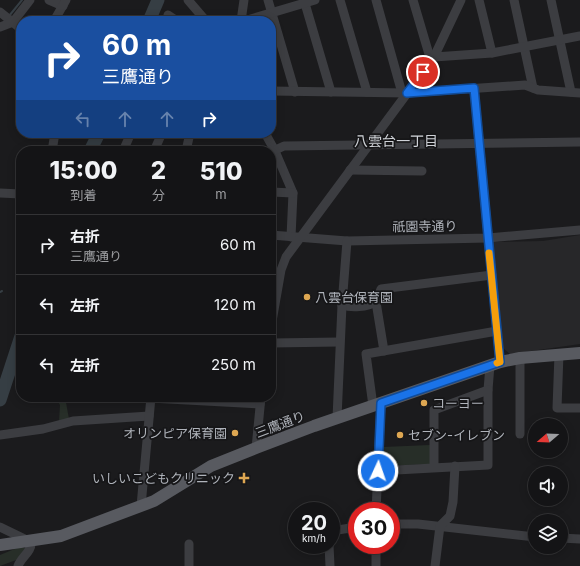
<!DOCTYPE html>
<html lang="ja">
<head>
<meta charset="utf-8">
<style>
  :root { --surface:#141416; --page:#212123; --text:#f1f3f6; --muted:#9d9ea1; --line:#333335 }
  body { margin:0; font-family:Inter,"Noto Sans JP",sans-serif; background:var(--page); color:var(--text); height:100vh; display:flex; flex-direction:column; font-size:15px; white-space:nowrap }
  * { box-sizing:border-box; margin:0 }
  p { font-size:13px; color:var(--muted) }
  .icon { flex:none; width:22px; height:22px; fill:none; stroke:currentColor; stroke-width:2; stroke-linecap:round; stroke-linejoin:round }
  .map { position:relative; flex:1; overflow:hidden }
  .side { position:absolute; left:16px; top:146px; width:260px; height:256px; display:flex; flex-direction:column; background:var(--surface); border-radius:16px; box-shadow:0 2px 10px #0003,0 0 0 1px var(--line) }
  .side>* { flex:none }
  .top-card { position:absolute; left:16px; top:16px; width:260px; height:122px; border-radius:16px; box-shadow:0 2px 10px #0003,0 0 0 1px var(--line); background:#1a4fa0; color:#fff; overflow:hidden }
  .needle { width:26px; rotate:251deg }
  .controls { position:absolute; left:528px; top:418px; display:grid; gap:8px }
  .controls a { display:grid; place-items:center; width:40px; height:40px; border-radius:50%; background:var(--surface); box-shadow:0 2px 10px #0003,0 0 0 1px var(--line); font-size:20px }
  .speed { position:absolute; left:288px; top:502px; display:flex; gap:8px; font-size:20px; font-weight:700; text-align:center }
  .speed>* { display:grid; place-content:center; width:52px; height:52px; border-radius:50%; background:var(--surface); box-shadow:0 2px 10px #0003,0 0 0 1px var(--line); line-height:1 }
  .speed small { font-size:10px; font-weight:400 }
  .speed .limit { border:6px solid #d22; background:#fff; color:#111 }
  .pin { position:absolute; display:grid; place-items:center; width:34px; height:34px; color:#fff; margin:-17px; border:2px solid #fff; border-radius:50%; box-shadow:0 1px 4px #0007 }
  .me { position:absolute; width:44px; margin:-22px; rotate:3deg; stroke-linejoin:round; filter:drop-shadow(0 0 3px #0008) }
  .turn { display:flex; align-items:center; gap:14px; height:84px; padding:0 20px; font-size:18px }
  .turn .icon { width:52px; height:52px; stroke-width:2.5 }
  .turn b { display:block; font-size:28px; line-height:34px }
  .lanes { display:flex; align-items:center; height:38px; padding:0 20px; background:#0003; justify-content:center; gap:20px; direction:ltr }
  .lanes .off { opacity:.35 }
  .eta { display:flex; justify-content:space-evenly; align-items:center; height:68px; text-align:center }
  .eta b { font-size:24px; font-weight:800; line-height:28px }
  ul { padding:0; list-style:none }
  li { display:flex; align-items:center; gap:12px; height:60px; padding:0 20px; border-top:1px solid var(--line) }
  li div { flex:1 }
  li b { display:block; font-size:15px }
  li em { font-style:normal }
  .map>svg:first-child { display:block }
  .built { fill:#272729 }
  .green { fill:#272e28 }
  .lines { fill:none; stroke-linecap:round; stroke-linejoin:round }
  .stream { stroke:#363e44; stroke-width:2 }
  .river { stroke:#363e44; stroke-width:13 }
  .minor { stroke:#3c3d41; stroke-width:9 }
  .major { stroke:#585a60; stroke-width:12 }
  .route-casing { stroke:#114b97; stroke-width:10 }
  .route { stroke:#1a73e8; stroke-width:7 }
  .slow { stroke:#f59e0b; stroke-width:7 }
  .poi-dot { fill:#dea752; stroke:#161618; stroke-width:1.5 }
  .labels { text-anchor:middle; stroke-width:3.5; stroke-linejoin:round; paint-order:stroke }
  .street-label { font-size:13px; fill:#afb3ba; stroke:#161618 }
  .poi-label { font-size:13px; fill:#afb3ba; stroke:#161618; text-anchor:start }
  .neighbourhood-label { font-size:14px; fill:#cfd2d7; stroke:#161618 }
</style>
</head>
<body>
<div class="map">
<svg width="580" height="566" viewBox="0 0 580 566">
  <rect width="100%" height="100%" fill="#1b1b1d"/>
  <polygon class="built" points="580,235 580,344 510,354 503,348 493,242 543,241"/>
  <g class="green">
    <polygon points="55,397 65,397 69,419 59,422 60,405"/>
    <polygon points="430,445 431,464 382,466 383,447"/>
    <polygon points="17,548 26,548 27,551 16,560 0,566 0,555"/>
  </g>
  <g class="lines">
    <g class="stream">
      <polyline points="9,16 22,0"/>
      <polyline points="20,290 21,291"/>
      <polyline points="0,292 2,291"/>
    </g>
    <g class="river">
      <polyline points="149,21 158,0"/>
      <polyline points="90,151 99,133"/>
      <polyline points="0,400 21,336"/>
    </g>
    <g class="minor">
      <polyline points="49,0 63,6"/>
      <polyline points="188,0 206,21"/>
      <polyline points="268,0 295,92"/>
      <polyline points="304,0 331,92"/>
      <polyline points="340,0 367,92"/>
      <polyline points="376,0 402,93"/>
      <polyline points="413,0 431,61"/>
      <polyline points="479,0 492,53"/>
      <polyline points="514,0 533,88"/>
      <polyline points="551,0 571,92"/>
      <polyline points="0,12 21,29"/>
      <polyline points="168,15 177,21"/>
      <polyline points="54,21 66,0"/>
      <polyline points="241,21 244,0"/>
      <polyline points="244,21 315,0"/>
      <polyline points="0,27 13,22 30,0"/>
      <polyline points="434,57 492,53 580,36"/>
      <polyline points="474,88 500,362"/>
      <polyline points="271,91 407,93 525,85 538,90 580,93"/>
      <polyline points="265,133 275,151 293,193 291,237"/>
      <polyline points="52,151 55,133"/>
      <polyline points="123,151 131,133"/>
      <polyline points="154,151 162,133"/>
      <polyline points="186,151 190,133"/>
      <polyline points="271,152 284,146 580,142"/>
      <polyline points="350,170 422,171"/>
      <polyline points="271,192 293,193"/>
      <polyline points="0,193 21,194"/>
      <polyline points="271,235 347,241 488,238 580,230"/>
      <path d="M 347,241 L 342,305 C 352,308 367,307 376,302"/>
      <polyline points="271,327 281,270 286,257 434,57 461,0"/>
      <polyline points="271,343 339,342"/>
      <polyline points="384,351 376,302 381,289 492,275"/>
      <polyline points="559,354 557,408 580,408"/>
      <polyline points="520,358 520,434"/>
      <polyline points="488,390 490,365"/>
      <polyline points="150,398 260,404"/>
      <polyline points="373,406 366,354 497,331"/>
      <polyline points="337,418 342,305"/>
      <polyline points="0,435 43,429 73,421 149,416"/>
      <polyline points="256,448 261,397"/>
      <polyline points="378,471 488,465 488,390 434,410 434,467"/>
      <polyline points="141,506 151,397"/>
      <polyline points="376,511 381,403"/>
      <polyline points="391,524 418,524 535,537"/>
      <path d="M 0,527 L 31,542 C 32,552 21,557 18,566"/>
      <polyline points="331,531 357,527"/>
      <polyline points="561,538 580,539"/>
      <polyline points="189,544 189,566"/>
      <polyline points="329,545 330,566"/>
      <polyline points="376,545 376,566"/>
      <polyline points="435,566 440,526 450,516 453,502 455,466"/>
    </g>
    <polyline class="major" points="0,545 61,536 154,501 211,466 256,448 314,426 500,362 520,358 580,353"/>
  </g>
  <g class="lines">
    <g class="route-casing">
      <polyline id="route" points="378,471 381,403 500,362 474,88 407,93 423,72"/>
    </g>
    <use href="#route" class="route"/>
    <polyline class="slow" points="489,253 500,362 497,363"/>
  </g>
  <g class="poi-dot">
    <circle cx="307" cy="297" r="4"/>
    <circle cx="424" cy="403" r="4"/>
    <circle cx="235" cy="433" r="4"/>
    <circle cx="400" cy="435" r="4"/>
    <path d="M242 472h4v4h4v4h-4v4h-4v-4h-4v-4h4z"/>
  </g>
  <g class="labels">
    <g class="street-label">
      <text transform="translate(425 226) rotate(-1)" y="5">祇園寺通り</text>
      <text transform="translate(280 424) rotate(-21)" y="5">三鷹通り</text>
    </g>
    <g class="poi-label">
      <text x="315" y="302">八雲台保育園</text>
      <text x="432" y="408">コーヨー</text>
      <text x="227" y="438" text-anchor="end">オリンピア保育園</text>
      <text x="408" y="440">セブン-イレブン</text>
      <text x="235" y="483" text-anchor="end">いしいこどもクリニック</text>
    </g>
    <g class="neighbourhood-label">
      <text x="396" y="146">八雲台一丁目</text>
    </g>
  </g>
</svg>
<div class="controls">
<a><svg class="needle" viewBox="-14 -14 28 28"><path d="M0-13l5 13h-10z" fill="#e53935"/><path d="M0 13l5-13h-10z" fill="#9d9ea1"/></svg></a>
<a><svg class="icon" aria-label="sound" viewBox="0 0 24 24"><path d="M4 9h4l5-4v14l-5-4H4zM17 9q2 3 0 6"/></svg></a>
<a><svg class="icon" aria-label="layers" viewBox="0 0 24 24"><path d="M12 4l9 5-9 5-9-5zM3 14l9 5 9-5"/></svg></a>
</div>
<div class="speed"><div>20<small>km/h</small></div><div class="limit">30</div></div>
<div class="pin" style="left:423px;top:72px;background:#d93025"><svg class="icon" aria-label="arrive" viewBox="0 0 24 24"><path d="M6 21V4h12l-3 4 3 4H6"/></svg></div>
<svg class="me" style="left:378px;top:471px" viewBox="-20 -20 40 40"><circle r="17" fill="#1a73e8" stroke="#fff" stroke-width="3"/><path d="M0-11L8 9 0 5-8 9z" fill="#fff"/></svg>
<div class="top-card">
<div class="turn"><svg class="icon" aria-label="right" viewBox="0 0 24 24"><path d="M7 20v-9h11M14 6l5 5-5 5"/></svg><div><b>60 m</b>三鷹通り</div></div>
<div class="lanes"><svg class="icon off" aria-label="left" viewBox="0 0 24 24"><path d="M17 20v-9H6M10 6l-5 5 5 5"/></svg><svg class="icon off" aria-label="ahead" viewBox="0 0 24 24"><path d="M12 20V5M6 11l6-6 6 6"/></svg><svg class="icon off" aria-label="ahead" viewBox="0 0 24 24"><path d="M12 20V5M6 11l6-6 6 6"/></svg><svg class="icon" aria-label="right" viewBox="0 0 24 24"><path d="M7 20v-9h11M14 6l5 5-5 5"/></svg></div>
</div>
<section class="side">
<div class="eta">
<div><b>15:00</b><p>到着</p></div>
<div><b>2</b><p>分</p></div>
<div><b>510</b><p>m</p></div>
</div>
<ul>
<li><svg class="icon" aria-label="right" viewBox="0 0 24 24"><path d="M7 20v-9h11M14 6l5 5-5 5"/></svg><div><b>右折</b><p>三鷹通り</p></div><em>60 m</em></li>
<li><svg class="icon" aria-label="left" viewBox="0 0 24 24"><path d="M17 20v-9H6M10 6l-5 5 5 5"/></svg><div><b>左折</b></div><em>120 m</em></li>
<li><svg class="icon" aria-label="left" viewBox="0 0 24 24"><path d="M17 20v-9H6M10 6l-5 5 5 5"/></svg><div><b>左折</b></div><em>250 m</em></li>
</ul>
</section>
</div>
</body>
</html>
